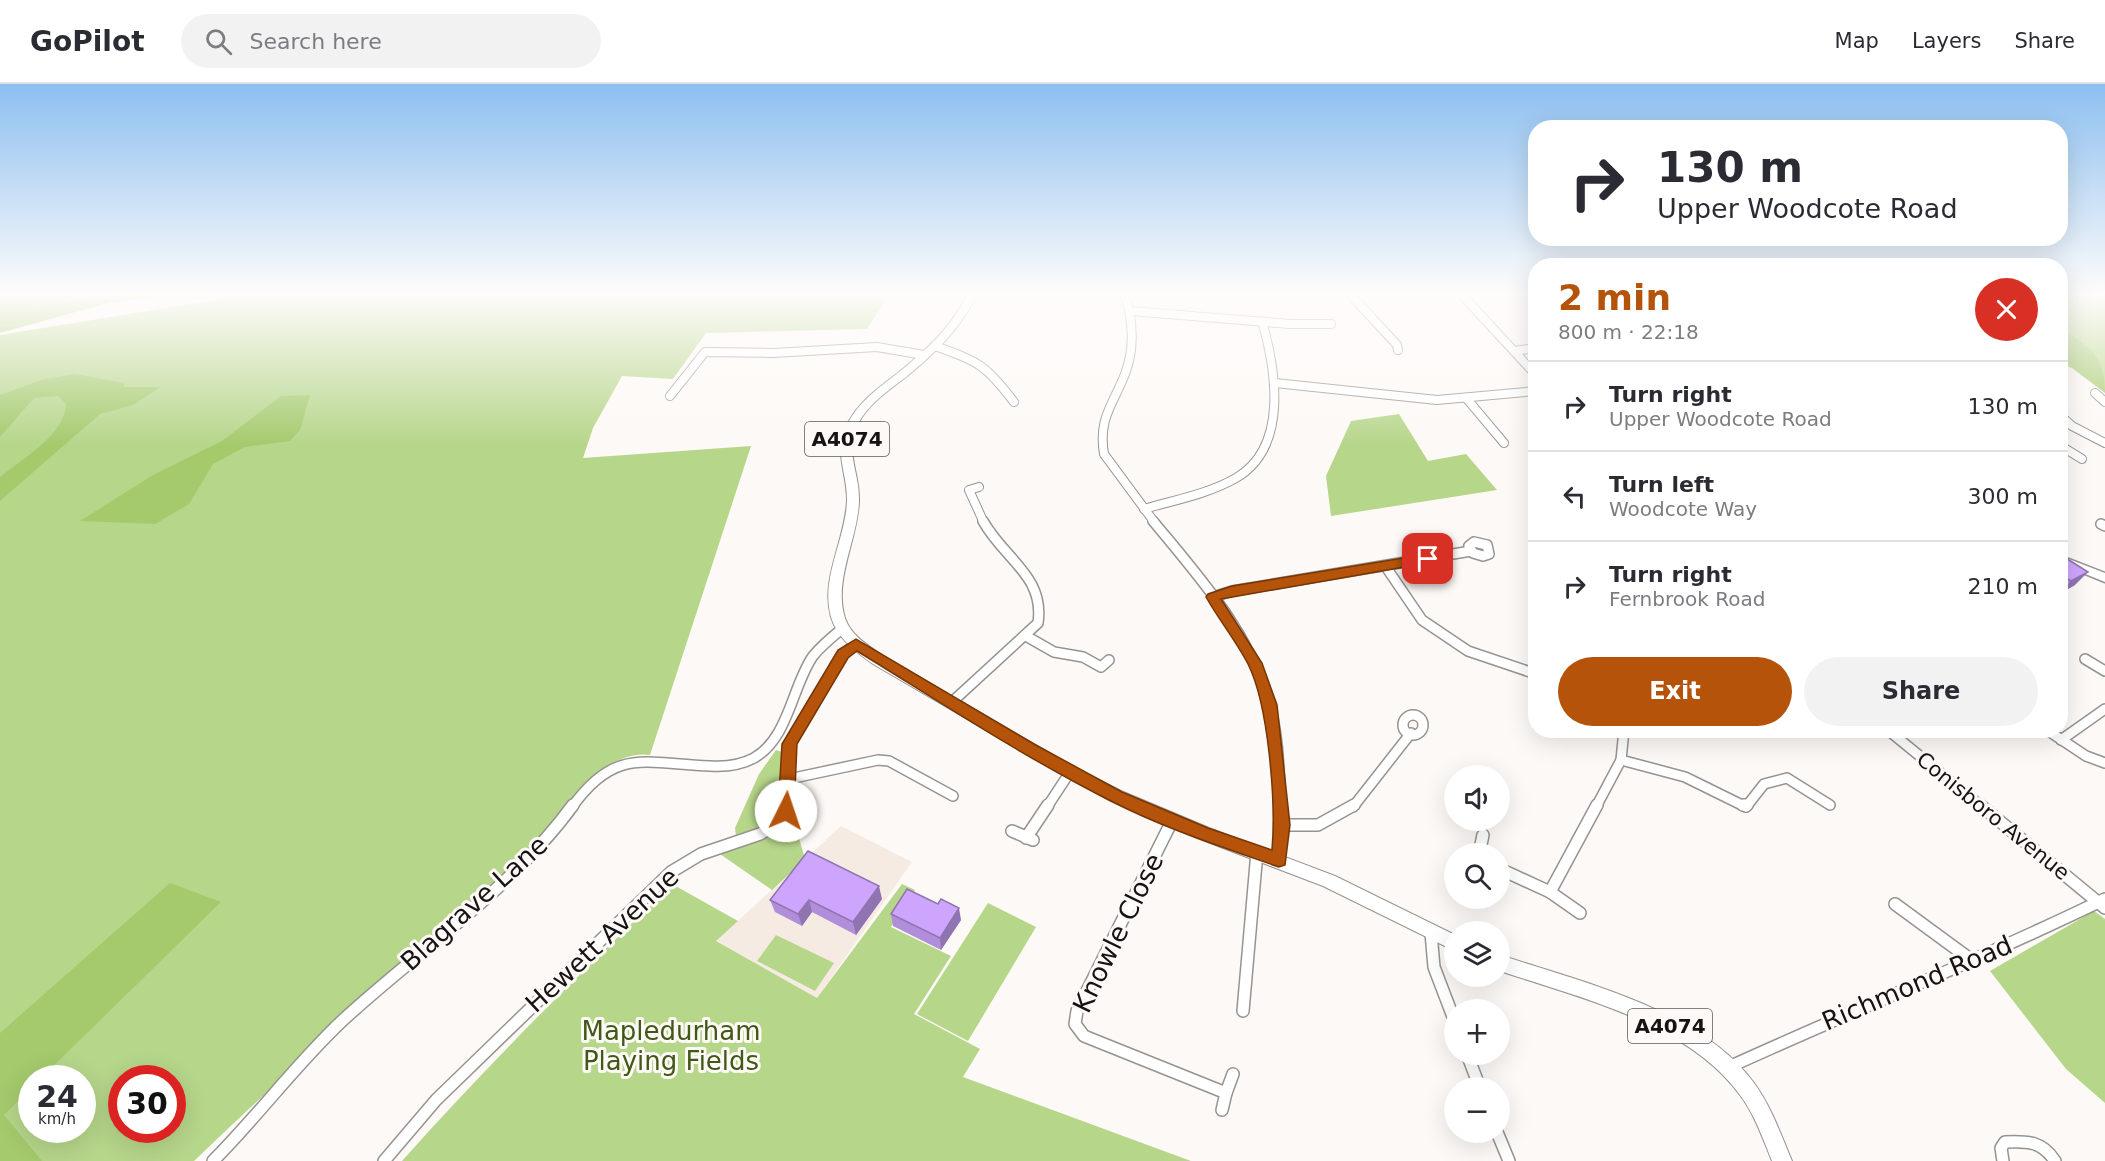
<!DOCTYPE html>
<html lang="en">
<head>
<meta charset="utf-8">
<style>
  :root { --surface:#fff; --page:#f2f2f3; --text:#2b2b33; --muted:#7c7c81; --line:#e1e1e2; --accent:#b45309 }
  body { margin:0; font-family:"DejaVu Sans",sans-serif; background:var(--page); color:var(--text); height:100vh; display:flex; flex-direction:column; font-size:22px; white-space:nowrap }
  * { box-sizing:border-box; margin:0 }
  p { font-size:20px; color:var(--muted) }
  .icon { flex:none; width:33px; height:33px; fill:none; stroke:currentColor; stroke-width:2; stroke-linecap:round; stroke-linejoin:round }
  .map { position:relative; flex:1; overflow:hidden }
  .sheet { position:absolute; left:1528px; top:174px; width:540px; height:480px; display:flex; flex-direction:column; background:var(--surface); border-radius:24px; box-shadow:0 6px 24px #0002 }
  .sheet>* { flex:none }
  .top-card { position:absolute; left:1528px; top:36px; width:540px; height:126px; border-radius:24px; box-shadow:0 6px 24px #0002; background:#fff; color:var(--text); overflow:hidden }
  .tools { position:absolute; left:1444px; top:681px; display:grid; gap:12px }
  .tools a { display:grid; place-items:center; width:66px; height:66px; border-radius:50%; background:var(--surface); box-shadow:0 6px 24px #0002; font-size:30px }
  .speed { position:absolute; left:18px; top:981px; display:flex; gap:12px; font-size:30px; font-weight:700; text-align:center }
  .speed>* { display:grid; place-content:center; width:78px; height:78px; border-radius:50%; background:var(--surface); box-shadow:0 6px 24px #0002; line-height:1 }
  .speed small { font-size:15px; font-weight:400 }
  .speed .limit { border:9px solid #d22; background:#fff; color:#111 }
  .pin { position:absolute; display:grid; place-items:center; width:51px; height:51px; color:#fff; margin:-26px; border-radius:12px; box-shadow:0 3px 9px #0006 }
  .me { position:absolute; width:66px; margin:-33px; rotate:4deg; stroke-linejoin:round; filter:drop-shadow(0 0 4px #0008) }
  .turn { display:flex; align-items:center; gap:21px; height:126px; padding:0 30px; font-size:27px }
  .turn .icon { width:78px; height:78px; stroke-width:2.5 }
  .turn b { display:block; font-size:42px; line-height:51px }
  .round { display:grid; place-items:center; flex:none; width:63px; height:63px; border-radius:32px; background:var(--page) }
  .overview { display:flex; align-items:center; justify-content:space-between; height:102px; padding:0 30px }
  h1 { font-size:36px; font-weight:800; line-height:45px; color:var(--accent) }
  .button { display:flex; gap:12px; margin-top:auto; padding:12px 30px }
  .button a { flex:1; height:69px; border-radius:36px; background:var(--accent); color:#fff; font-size:24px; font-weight:800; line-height:69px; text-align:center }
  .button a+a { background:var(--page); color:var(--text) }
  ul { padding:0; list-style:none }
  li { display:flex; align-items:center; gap:18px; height:90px; padding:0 30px; border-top:2px solid var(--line) }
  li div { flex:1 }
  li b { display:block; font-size:22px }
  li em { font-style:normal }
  header { display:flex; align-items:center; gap:36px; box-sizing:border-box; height:84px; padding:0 30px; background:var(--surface); border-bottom:2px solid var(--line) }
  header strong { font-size:28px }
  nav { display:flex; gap:33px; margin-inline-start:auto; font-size:21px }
  .search { width:420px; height:54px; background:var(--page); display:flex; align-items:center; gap:15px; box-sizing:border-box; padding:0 21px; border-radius:33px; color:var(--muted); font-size:22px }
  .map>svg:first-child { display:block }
  .built { fill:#f5ebe3 }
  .green { fill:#b6d68a; fill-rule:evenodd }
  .forest { fill:#a4ca6c }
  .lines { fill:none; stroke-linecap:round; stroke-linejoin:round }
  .street-far2-casing { stroke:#979390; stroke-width:10 }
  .street-far1-casing { stroke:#979390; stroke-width:12 }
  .street-casing { stroke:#979390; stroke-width:14 }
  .secondary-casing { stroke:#979390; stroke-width:3 }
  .primary-casing { stroke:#979390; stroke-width:2 }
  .street-far2 { stroke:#fff; stroke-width:8 }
  .street-far1 { stroke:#fff; stroke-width:9 }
  .street { stroke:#fff; stroke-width:11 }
  .secondary { fill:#fff; fill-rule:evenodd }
  .primary { fill:#fff; fill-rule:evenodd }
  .wall { fill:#b18eda }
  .shaded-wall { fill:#9074b1 }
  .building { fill:#cea5fd; stroke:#9074b1; stroke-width:1.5 }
  .route { fill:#b45309; stroke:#753606; stroke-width:1.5 }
  .labels { text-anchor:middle; stroke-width:6; stroke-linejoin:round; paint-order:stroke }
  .shield { fill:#fdf9f6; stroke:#5b5957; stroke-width:1.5 }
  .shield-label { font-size:20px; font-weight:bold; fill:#151413 }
  .street-label { font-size:21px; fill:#151413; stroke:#fdf9f6 }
  .near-street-label { font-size:26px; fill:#151413; stroke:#fdf9f6 }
  .near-park-label { font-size:26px; fill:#415917; stroke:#fdf9f6 }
</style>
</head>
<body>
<header>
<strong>GoPilot</strong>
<div class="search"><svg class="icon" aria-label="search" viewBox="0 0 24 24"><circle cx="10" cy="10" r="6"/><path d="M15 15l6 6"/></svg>Search here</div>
<nav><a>Map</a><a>Layers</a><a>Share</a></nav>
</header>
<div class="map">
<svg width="2105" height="1077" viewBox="0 0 2105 1077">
  <rect width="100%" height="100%" fill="#fdf9f6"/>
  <polygon class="built" points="841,742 912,778 817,914 716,857"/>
  <g class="green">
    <polygon points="42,211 104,211 30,223"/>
    <path d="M 246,211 L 889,211 L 867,245 L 706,249 L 673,295 L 622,292 L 593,344 L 583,374 L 751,362 L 650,671 C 632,668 610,678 596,690 C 576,708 563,734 543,752 C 427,861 309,967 194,1077 L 0,1077 L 0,251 ZM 32,994 L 82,994 L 82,1046 L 32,1046 ZM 122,994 L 172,994 L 172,1046 L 122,1046 Z"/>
    <polygon points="2061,211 2105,211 2105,308 2084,290 2061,278"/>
    <polygon points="1399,330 1428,377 1466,370 1497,406 1331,432 1326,392 1351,337"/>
    <path d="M 776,666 L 785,669 C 785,690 791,729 768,741 C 758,746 747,749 736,753 L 735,744 L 759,690 Z"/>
    <path d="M 794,721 L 797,747 L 805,775 L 772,806 L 720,770 L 720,768 C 746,758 787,753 792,722 Z"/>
    <path d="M 672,800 L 738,837 L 716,857 L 817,914 L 902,800 L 915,806 L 891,843 L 951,872 L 914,930 L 980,965 L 963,993 L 1191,1077 L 402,1077 C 488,980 580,890 672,800 Z"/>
    <polygon points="988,819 1036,843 968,957 917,930"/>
    <polygon points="2094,827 2105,835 2105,1019 2066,985 1990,887"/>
    <polygon points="776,851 834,879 815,907 757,877"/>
  </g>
  <g class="forest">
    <polygon points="0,211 42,211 31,223 104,211 172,211 108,219 0,249"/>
    <path d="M 2061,244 C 2090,264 2105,271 2105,309 L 2072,284 L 2061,280 Z"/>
    <path d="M 75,290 L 124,299 L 124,303 L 161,303 L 133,321 L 100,330 L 0,417 L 0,393 C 22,375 65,351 66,320 L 58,312 L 34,314 L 0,353 L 0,311 L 45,295 Z"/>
    <polygon points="310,311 300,346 290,357 245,363 213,380 189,420 155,440 80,437 153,391 222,357 281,312"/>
    <polygon points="170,799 221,818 41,994 32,994 31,1004 4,1031 42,1077 0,1077 0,949"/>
  </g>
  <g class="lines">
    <g class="street-far2-casing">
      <g id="street-far2">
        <path d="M 1125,211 C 1133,237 1135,264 1125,290 C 1113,321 1098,334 1104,370 L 1155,439"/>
        <polyline points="1351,211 1397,261 1398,266"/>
        <polyline points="1462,211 1536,291"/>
        <polyline points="1131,227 1290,240 1331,240"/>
        <path d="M 935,262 C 979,278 985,280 1014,318"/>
        <polyline points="1514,267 1536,264"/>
        <polyline points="1275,299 1437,316 1536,307"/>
        <polyline points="2095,309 2105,318"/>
        <polyline points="670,312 705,268 773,269 877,263 924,271"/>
        <polyline points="1467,315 1504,359"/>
        <polyline points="2061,332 2072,342 2105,359"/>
        <polyline points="2061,362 2082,375"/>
        <polyline points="979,403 969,406 984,439"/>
        <path d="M 1144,425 C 1175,416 1208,410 1236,394 C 1289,363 1276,286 1262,237"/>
      </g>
    </g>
    <g class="street-far1-casing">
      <g id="street-far1">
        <path d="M 1153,437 C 1200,494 1251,550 1270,622 C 1279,654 1279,690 1281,723"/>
        <polyline points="2101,440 2105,442"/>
        <polygon points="1474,458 1487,461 1489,470 1483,472 1473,469 1469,462"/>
        <polyline points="1386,483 1422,536 1468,567 1536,590"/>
        <polyline points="1213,513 1232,507 1471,467"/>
        <polyline points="1026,552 1054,568 1083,573 1101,583 1109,576"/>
        <polyline points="2085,575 2105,587"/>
        <path d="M 952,618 L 1038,539 C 1045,492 1004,475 983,437"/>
        <circle cx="1413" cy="641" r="10"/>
        <polyline points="1888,646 1982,723"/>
        <polyline points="2047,646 2086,672 2105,679"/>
        <polyline points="2061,656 2105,625"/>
        <polyline points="1621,676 1685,693 1746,723"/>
        <polyline points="789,695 878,676 889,677 953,712"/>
        <path d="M 572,723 C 616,662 646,680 710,682 C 726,683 741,681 754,674 C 789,654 792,602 813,572 C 822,561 832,553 843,544"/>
        <polyline points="788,723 789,660 843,570 856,560"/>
        <polyline points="1047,723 1070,688"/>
        <polyline points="1353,723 1411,649"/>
        <polyline points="1596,723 1621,676 1624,646"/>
        <polyline points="1746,723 1764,700 1787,694 1830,721"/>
      </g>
    </g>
    <g class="street-casing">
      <g id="street">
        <polyline points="1743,721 1747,721"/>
        <polyline points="1980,721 2105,824"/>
        <polyline points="1172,737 1077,927 1075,940 1084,952 1226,1009 1233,990"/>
        <polyline points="1282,741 1318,741 1354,721"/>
        <polyline points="1012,747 1033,756"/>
        <polyline points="1026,754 1048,721"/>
        <polyline points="1479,770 1483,751"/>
        <polyline points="1279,776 1281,721"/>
        <polyline points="1500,785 1550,808"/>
        <polyline points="1895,820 1970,875"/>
        <polyline points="1580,829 1550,808 1597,721"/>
        <polyline points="1431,849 1434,883 1455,938"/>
        <polyline points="1243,927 1257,768"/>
        <polyline points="1467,970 1480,1004"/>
        <path d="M 1729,983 C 1854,926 1982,875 2105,815"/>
        <polyline points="1222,1026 1226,1009"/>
        <polyline points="1497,1048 1509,1077"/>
        <path d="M 213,1077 C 258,1032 296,980 343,936 C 420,865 511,806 573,721"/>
        <polyline points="384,1077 436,1016 671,788 701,770 760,750 780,738 788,721"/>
        <path d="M 2003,1077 L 2001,1064 L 2005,1058 C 2028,1057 2042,1057 2055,1077"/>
      </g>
    </g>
    <g class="secondary-casing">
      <polygon id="secondary" points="2061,472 2105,489 2105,498 2061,480"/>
    </g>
    <g class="primary-casing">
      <g id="primary">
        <path d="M 967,211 L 977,211 C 960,245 935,269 906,293 C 890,305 873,317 862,333 C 841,365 860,385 859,417 C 858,455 833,496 845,534 C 851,552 869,562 883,572 L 1075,684 L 1121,707 L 1209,744 L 1335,792 L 1455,851 L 1455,867 L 1323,802 L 1197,754 L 1111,717 L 1065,692 L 873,580 C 856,568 837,554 831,533 C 820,494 846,455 847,416 C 847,384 830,364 852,332 C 864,314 881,302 898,289 C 926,266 951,244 967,211 Z"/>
        <path d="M 1500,871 C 1582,898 1700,925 1754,999 C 1771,1022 1781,1051 1792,1077 L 1772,1077 C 1763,1055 1755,1031 1740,1011 C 1688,939 1580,914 1500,887 Z"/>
      </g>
    </g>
    <use href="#street-far2" class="street-far2"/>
    <use href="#street-far1" class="street-far1"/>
    <use href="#street" class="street"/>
    <use href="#secondary" class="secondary"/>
    <use href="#primary" class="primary"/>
  </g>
  <g class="wall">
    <polygon points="2061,471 2075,501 2061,509"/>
    <polygon points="882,815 856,851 812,828 802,842 775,828 770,816"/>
    <polygon points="891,830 961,836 941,866 893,842"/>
  </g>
  <g class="shaded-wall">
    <polygon points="2088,488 2075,501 2061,509 2061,508 2071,497"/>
    <polygon points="879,802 882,815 856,851 853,838"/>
    <polygon points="809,816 812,828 802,842 798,830"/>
    <polygon points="959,824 961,836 941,866 940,854"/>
  </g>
  <g class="building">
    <polygon points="2061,471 2088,488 2071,497 2061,491"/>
    <polygon points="808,767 879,802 853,838 809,816 798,830 770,816"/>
    <polygon points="907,805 938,820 941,815 959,824 940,854 891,830"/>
  </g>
  <linearGradient id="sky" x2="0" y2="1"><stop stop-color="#8cbff0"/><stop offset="0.58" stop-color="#fefcfb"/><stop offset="1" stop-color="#fefcfb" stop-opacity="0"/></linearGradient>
  <rect width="2105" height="362" fill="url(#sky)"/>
  <path class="route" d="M 1428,470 L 1433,472 L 1433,478 L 1221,515 L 1262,579 L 1277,621 L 1290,741 L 1285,781 L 1279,783 C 1222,763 1163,744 1109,716 C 1022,672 940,618 857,567 L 848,574 L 797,660 L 794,727 L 792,732 L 781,732 L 778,727 L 782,660 L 838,566 L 856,555 L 1034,660 L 1122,708 L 1208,744 L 1272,766 C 1276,720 1269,622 1248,580 C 1236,557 1219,536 1206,513 L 1208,510 L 1232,502 Z"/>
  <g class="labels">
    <g class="shield">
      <rect x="805" y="338" width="84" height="34" rx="4.5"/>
      <rect x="1628" y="925" width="84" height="34" rx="4.5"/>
    </g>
    <g class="shield-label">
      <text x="847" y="362">A4074</text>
      <text x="1670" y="949">A4074</text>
    </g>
    <g class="street-label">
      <text transform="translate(1993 732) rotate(39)" y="7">Conisboro Avenue</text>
    </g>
    <g class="near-street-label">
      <text transform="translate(474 819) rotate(-42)" y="9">Blagrave Lane</text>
      <text transform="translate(1118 849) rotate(-64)" y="9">Knowle Close</text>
      <text transform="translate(602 856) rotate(-43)" y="9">Hewett Avenue</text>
      <text transform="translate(1917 899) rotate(-23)" y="9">Richmond Road</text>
    </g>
    <g class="near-park-label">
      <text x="671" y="956">Mapledurham<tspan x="671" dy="30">Playing Fields</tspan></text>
    </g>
  </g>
</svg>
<div class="tools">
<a><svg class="icon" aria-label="sound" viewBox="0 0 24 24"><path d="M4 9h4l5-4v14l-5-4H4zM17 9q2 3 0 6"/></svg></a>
<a><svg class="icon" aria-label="search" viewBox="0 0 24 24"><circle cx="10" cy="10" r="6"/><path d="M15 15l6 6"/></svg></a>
<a><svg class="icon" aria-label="layers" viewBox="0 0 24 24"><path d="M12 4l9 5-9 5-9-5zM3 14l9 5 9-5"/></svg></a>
<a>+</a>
<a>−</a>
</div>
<div class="speed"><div>24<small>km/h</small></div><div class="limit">30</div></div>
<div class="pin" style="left:1428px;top:475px;background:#d93025"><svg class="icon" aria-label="arrive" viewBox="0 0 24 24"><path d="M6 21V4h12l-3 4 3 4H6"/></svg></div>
<svg class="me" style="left:786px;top:727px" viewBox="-20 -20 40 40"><circle r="19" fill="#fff"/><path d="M0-13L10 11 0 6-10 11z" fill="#b45309"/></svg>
<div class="top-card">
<div class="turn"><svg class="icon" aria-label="right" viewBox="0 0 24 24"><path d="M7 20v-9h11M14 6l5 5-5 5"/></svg><div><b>130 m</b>Upper Woodcote Road</div></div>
</div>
<section class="sheet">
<div class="overview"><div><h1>2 min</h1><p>800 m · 22:18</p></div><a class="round" style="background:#d93025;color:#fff"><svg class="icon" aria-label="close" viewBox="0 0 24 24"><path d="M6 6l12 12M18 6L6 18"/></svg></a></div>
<ul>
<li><svg class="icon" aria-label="right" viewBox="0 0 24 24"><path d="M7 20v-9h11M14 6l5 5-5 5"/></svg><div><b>Turn right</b><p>Upper Woodcote Road</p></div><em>130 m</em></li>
<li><svg class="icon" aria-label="left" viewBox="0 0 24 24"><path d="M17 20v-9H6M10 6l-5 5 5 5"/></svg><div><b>Turn left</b><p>Woodcote Way</p></div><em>300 m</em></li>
<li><svg class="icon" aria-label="right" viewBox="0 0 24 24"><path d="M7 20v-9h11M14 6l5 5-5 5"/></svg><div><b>Turn right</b><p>Fernbrook Road</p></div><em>210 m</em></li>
</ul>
<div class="button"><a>Exit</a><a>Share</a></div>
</section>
</div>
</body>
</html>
